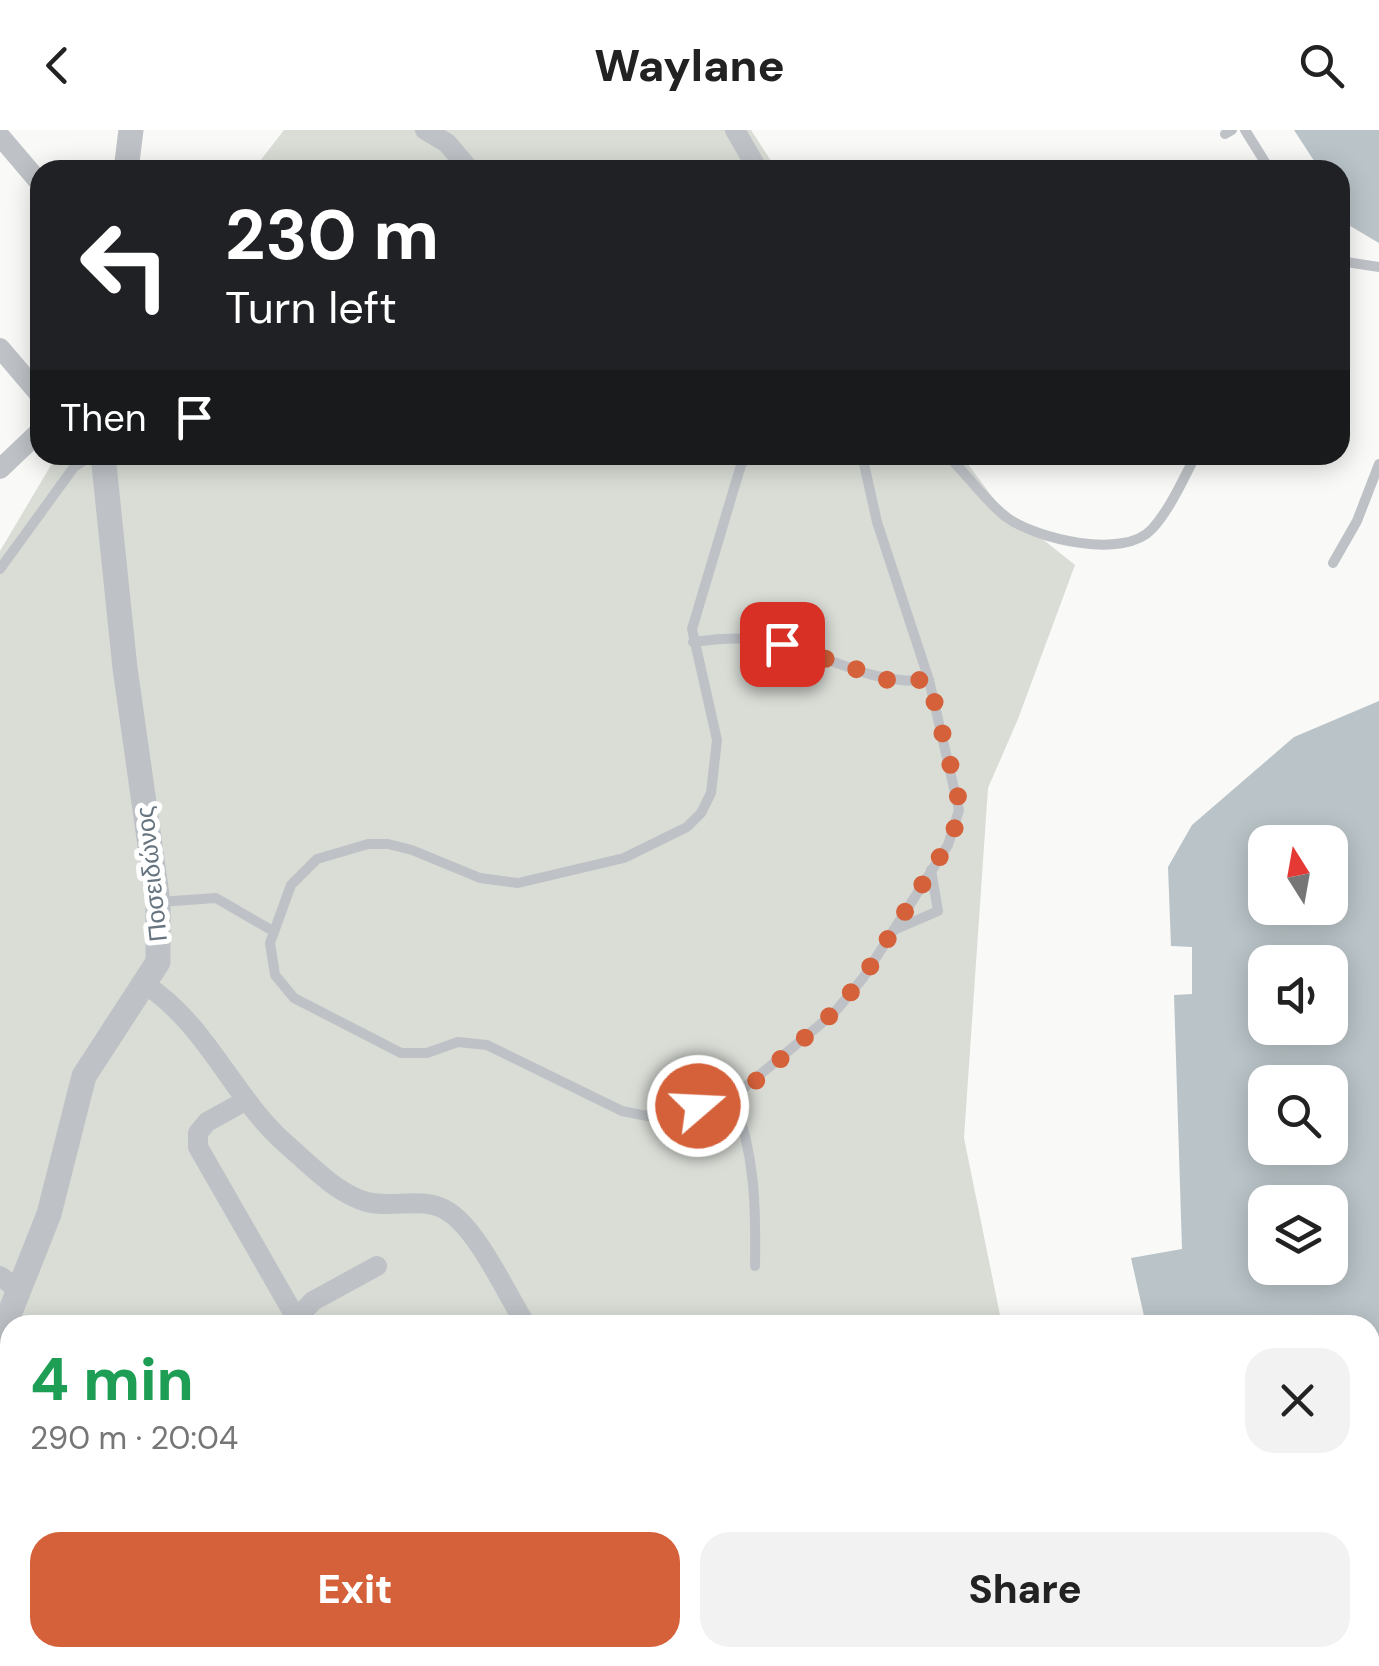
<!DOCTYPE html>
<html lang="en">
<head>
<meta charset="utf-8">
<style>
  :root { --surface:#fff; --page:#f2f2f2; --text:#222; --muted:#767676; --accent:#d5613a }
  body { margin:0; font-family:"DM Sans",sans-serif; background:var(--page); color:var(--text); height:100vh; display:flex; flex-direction:column; font-size:38px; white-space:nowrap }
  * { box-sizing:border-box; margin:0 }
  p { font-size:32px; color:var(--muted) }
  .icon { flex:none; width:55px; height:55px; fill:none; stroke:currentColor; stroke-width:2; stroke-linecap:round; stroke-linejoin:round }
  .map { position:relative; flex:1; overflow:hidden }
  .drawer { position:absolute; left:0px; top:1185px; width:1380px; height:352px; display:flex; flex-direction:column; background:var(--surface); border-radius:30px 30px 0 0; box-shadow:0 5px 25px #0003 }
  .drawer>* { flex:none }
  .banner { position:absolute; left:30px; top:30px; width:1320px; height:305px; border-radius:30px; box-shadow:0 5px 25px #0003; background:#202124; color:#fff; overflow:hidden }
  .needle { width:65px; rotate:349deg }
  .fabs { position:absolute; left:1248px; top:695px; display:grid; gap:20px }
  .fabs a { display:grid; place-items:center; width:100px; height:100px; border-radius:20px; background:var(--surface); box-shadow:0 5px 25px #0003; font-size:50px }
  .pin { position:absolute; display:grid; place-items:center; width:85px; height:85px; color:#fff; margin:-42px; border-radius:20px; box-shadow:0 5px 15px #0006 }
  .me { position:absolute; width:110px; margin:-55px; rotate:71deg; stroke-linejoin:round; filter:drop-shadow(0 0 8px #0008) }
  .turn { display:flex; align-items:center; gap:35px; height:210px; padding:0 30px; font-size:45px }
  .turn .icon { width:130px; height:130px; stroke-width:2.5 }
  .turn b { display:block; font-size:70px; line-height:85px }
  .then { display:flex; align-items:center; height:95px; padding:0 30px; background:#0003; gap:20px; font-size:38px }
  .round { display:grid; place-items:center; flex:none; width:105px; height:105px; border-radius:30px; background:var(--page) }
  .overview { display:flex; align-items:center; justify-content:space-between; height:170px; padding:0 30px }
  h1 { font-size:60px; font-weight:800; line-height:75px; color:#1e9e55 }
  .cta { display:flex; gap:20px; margin-top:auto; padding:20px 30px }
  .cta a { flex:1; height:115px; border-radius:30px; background:var(--accent); color:#fff; font-size:40px; font-weight:800; line-height:115px; text-align:center }
  .cta a+a { background:var(--page); color:var(--text) }
  header { display:flex; justify-content:space-between; align-items:center; height:130px; padding:0 30px; background:var(--surface); font-size:45px; font-weight:800 }
  .map>svg:first-child { display:block }
  .green { fill:#d9ddd6 }
  .water { fill:#bac4c8; fill-rule:evenodd }
  .lines { fill:none; stroke-linecap:round; stroke-linejoin:round }
  .service { stroke:#bec2c6; stroke-width:10 }
  .minor { stroke:#bec2c6; stroke-width:20 }
  .tertiary { stroke:#bec2c6; stroke-width:25 }
  .route { stroke:#d5613a; stroke-width:18; stroke-dasharray:0 32.4 }
  .labels { text-anchor:middle; stroke-width:10; stroke-linejoin:round; paint-order:stroke }
  .street-label { font-size:25px; fill:#66747f; stroke:#fff }
</style>
</head>
<body>
<header><svg class="icon" aria-label="back" viewBox="0 0 24 24"><path d="M15 5l-7 7 7 7"/></svg>Waylane<svg class="icon" aria-label="search" viewBox="0 0 24 24"><circle cx="10" cy="10" r="6"/><path d="M15 15l6 6"/></svg></header>
<div class="map">
<svg width="1379" height="1536" viewBox="0 0 1379 1536">
  <rect width="100%" height="100%" fill="#f9f9f7"/>
  <g class="green">
    <polygon points="284,0 751,0 777,40 253,40"/>
    <polygon points="57,325 961,325 997,373 1075,435 1018,589 988,658 964,1008 1002,1195 10,1195 10,1528 1168,1528 1173,1536 0,1536 0,421"/>
  </g>
  <g class="water">
    <polygon points="1294,0 1379,0 1379,113 1340,90 1340,40 1320,40"/>
    <path d="M 1379,571 L 1379,1536 L 1313,1536 L 1301,1528 L 1370,1528 L 1370,1195 L 1146,1195 L 1131,1128 L 1182,1119 L 1174,865 L 1192,864 L 1192,817 L 1171,816 L 1168,737 L 1192,695 L 1294,607 ZM 1265,712 L 1330,712 L 1330,778 L 1265,778 ZM 1265,832 L 1330,832 L 1330,898 L 1265,898 ZM 1265,952 L 1330,952 L 1330,1018 L 1265,1018 ZM 1265,1072 L 1330,1072 L 1330,1138 L 1265,1138 Z"/>
  </g>
  <g class="lines">
    <g class="service">
      <polyline points="1245,0 1270,40"/>
      <polyline points="1225,4 1232,0"/>
      <polyline points="1340,131 1379,137"/>
      <polyline points="748,325 741,335 692,499 717,610 711,663 701,683 687,697 624,728 518,753 480,748 412,720 388,714 368,714 317,729 291,755 270,813 275,845 294,868 401,923 427,923 458,912 487,915 622,981 647,986 733,967 834,883 863,848 948,715 959,680 929,550 877,392 862,325"/>
      <path d="M 947,325 C 967,344 984,370 1006,387 C 1036,409 1124,430 1152,399 C 1171,378 1183,349 1196,325"/>
      <polyline points="1333,433 1357,391 1379,334"/>
      <polyline points="0,439 74,337 92,325"/>
      <path d="M 693,512 C 724,508 755,506 786,515 C 834,529 878,556 929,550"/>
      <polyline points="159,772 216,768 273,801"/>
      <polyline points="894,800 938,781 931,740"/>
      <path d="M 733,967 C 755,1024 756,1076 755,1136"/>
      <polyline points="0,1494 10,1497"/>
    </g>
    <g class="minor">
      <polyline points="425,0 447,13 470,40"/>
      <polyline points="735,0 758,40"/>
      <polyline points="0,6 40,53"/>
      <polyline points="0,218 40,265"/>
      <polyline points="0,339 40,301"/>
      <path d="M 146,855 C 207,895 232,966 286,1014 C 309,1034 337,1064 367,1072 C 394,1079 424,1065 449,1082 C 479,1102 506,1163 526,1195"/>
      <polyline points="245,971 207,992 198,1003 198,1017 300,1195"/>
      <polyline points="0,1146 16,1158"/>
      <polyline points="290,1195 313,1171 377,1136"/>
    </g>
    <g class="tertiary">
      <polyline points="126,40 131,0"/>
      <polyline points="10,1308 2,1238 5,1195 49,1084 84,946 158,832 158,772 125,538 103,325"/>
      <polyline points="92,1528 101,1536"/>
    </g>
  </g>
  <g class="lines">
    <polyline class="route" points="698,976 734,967 750,956 834,882 863,848 948,714 956,695 958,665 929,550 888,550 782,514"/>
  </g>
  <g class="labels">
    <g class="street-label">
      <text transform="translate(151 744) rotate(-96)" y="9">Ποσειδώνος</text>
    </g>
  </g>
</svg>
<div class="fabs">
<a><svg class="needle" viewBox="-14 -14 28 28"><path d="M0-13l5 13h-10z" fill="#e53935"/><path d="M0 13l5-13h-10z" fill="#767676"/></svg></a>
<a><svg class="icon" aria-label="sound" viewBox="0 0 24 24"><path d="M4 9h4l5-4v14l-5-4H4zM17 9q2 3 0 6"/></svg></a>
<a><svg class="icon" aria-label="search" viewBox="0 0 24 24"><circle cx="10" cy="10" r="6"/><path d="M15 15l6 6"/></svg></a>
<a><svg class="icon" aria-label="layers" viewBox="0 0 24 24"><path d="M12 4l9 5-9 5-9-5zM3 14l9 5 9-5"/></svg></a>
</div>
<div class="pin" style="left:782px;top:514px;background:#d93025"><svg class="icon" aria-label="arrive" viewBox="0 0 24 24"><path d="M6 21V4h12l-3 4 3 4H6"/></svg></div>
<svg class="me" style="left:698px;top:976px" viewBox="-20 -20 40 40"><circle r="17" fill="#d5613a" stroke="#fff" stroke-width="3"/><path d="M0-11L8 9 0 5-8 9z" fill="#fff"/></svg>
<div class="banner">
<div class="turn"><svg class="icon" aria-label="left" viewBox="0 0 24 24"><path d="M17 20v-9H6M10 6l-5 5 5 5"/></svg><div><b>230 m</b>Turn left</div></div>
<div class="then">Then<svg class="icon" aria-label="arrive" viewBox="0 0 24 24"><path d="M6 21V4h12l-3 4 3 4H6"/></svg></div>
</div>
<section class="drawer">
<div class="overview"><div><h1>4 min</h1><p>290 m · 20:04</p></div><a class="round"><svg class="icon" aria-label="close" viewBox="0 0 24 24"><path d="M6 6l12 12M18 6L6 18"/></svg></a></div>
<div class="cta"><a>Exit</a><a>Share</a></div>
</section>
</div>
</body>
</html>
